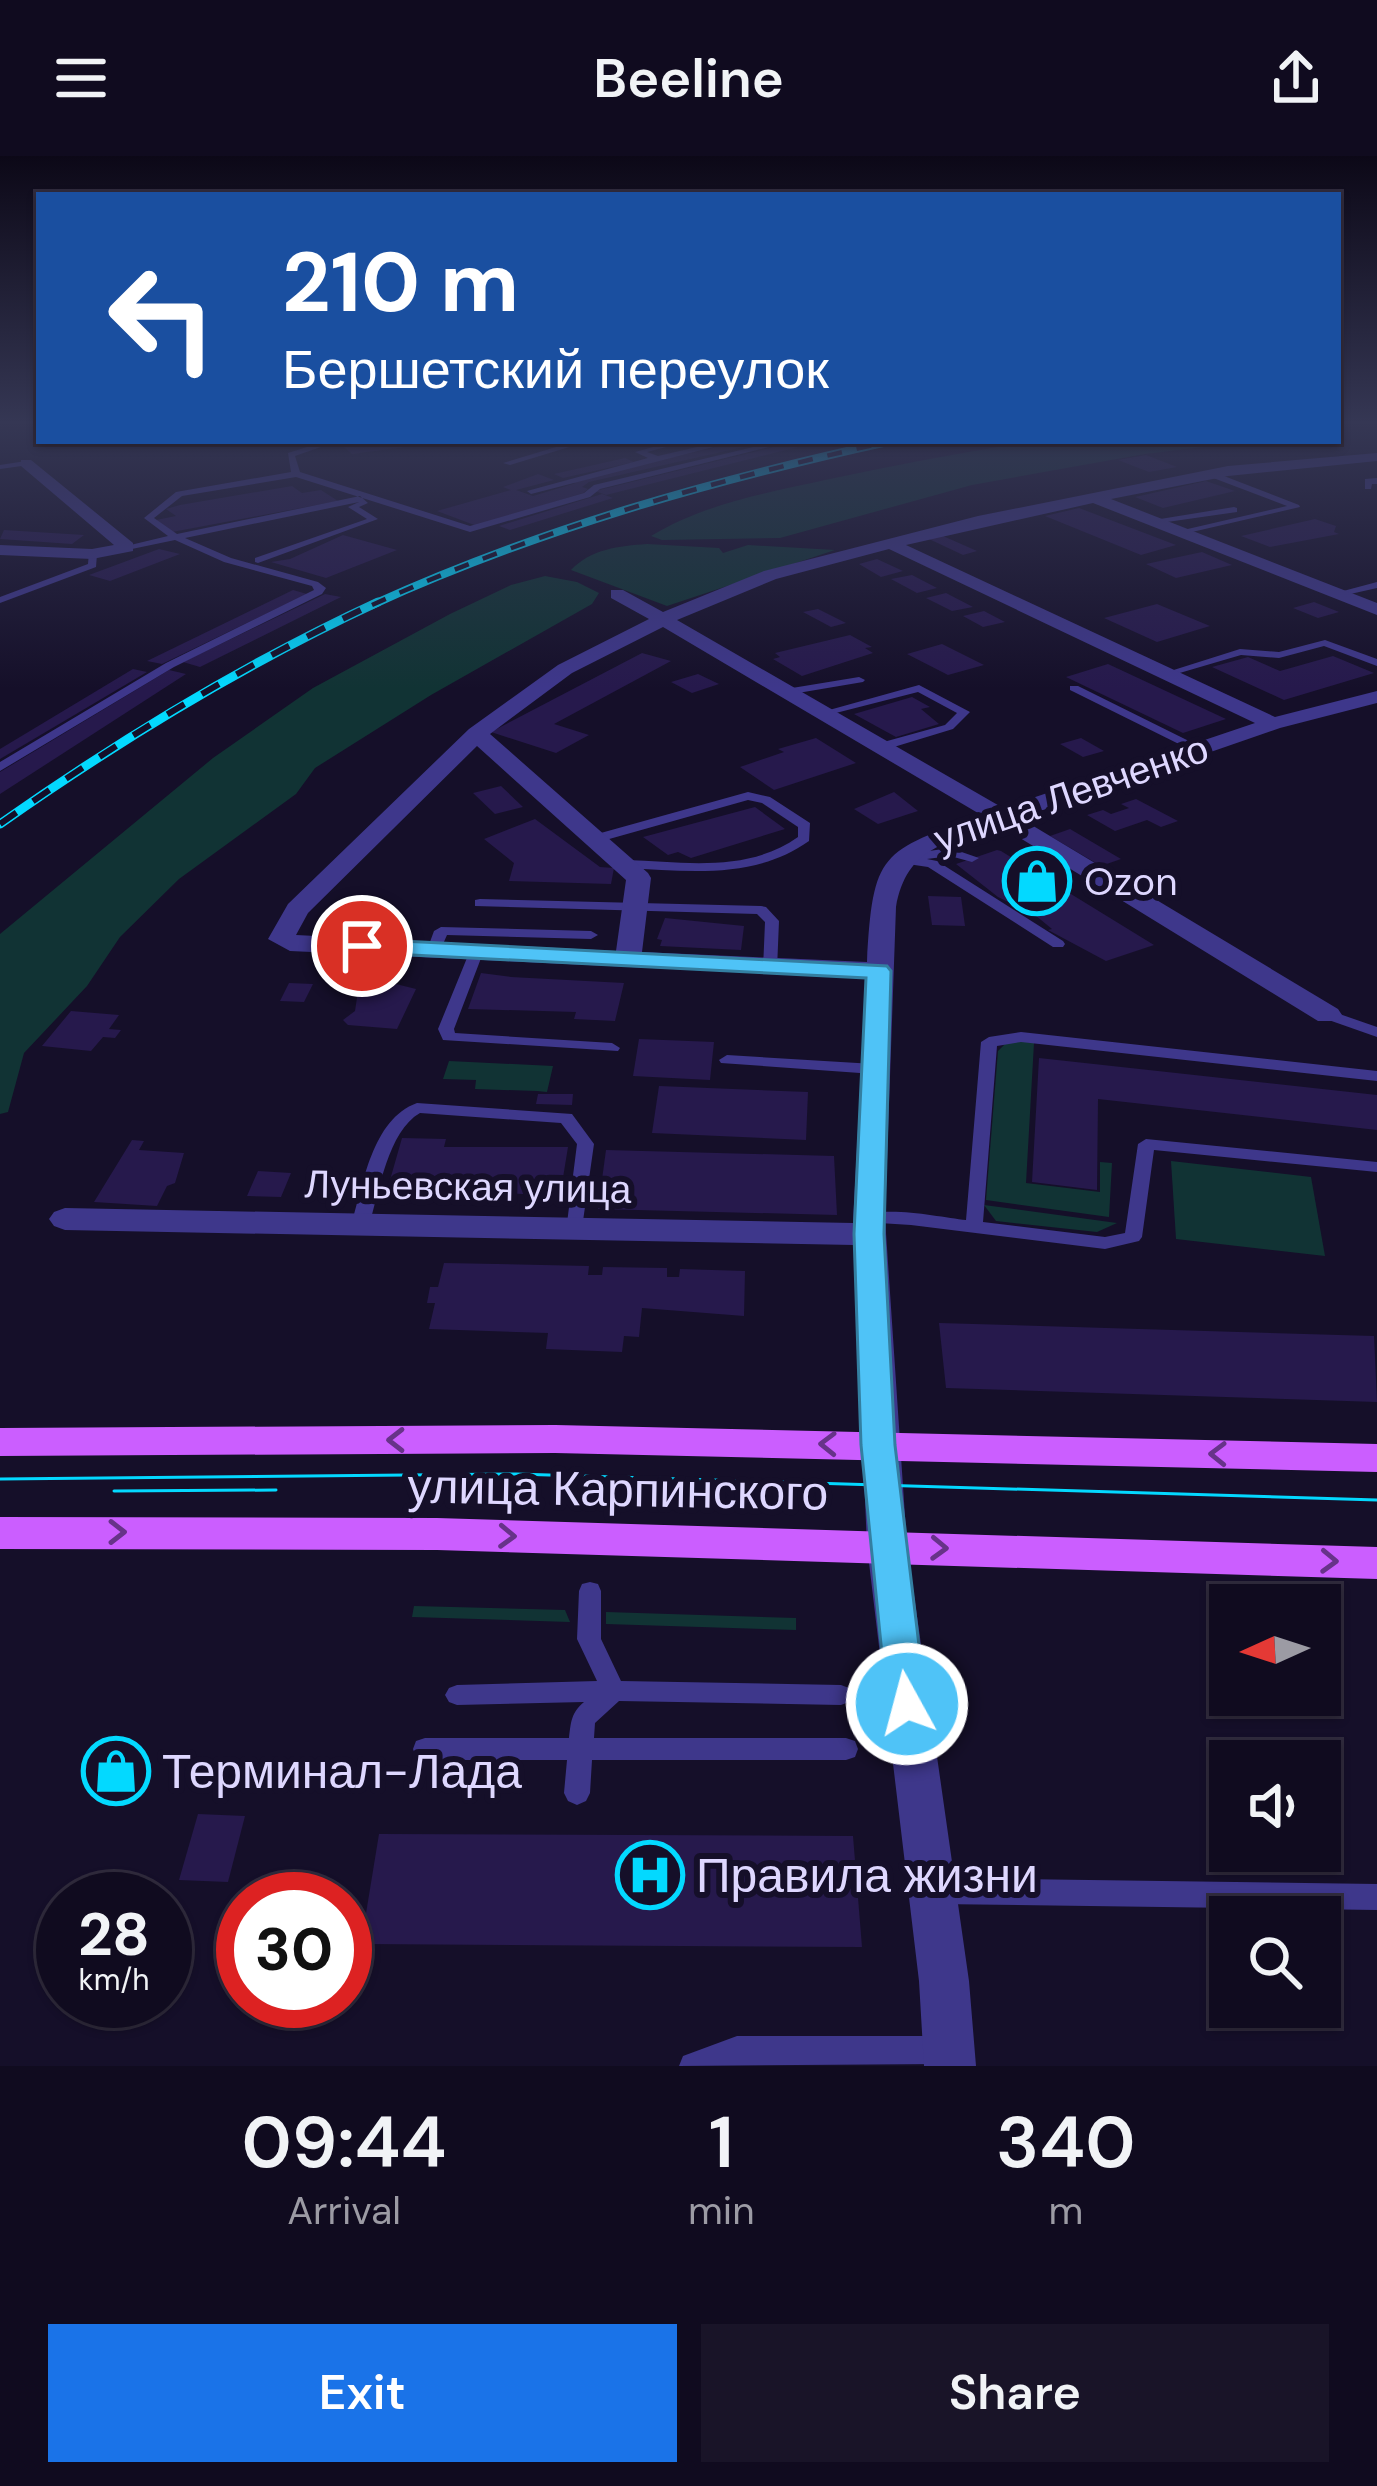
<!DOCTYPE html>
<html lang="en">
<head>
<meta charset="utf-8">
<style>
  :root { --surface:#100b1f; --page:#191428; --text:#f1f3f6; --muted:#9c9ba4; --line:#302b3d; --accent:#1a73e8 }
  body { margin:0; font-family:"DM Sans",sans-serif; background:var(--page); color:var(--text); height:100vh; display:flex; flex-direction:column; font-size:45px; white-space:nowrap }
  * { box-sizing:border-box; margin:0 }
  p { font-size:39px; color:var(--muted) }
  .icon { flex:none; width:66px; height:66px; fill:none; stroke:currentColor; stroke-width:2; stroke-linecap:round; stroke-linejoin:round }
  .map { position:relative; height:1910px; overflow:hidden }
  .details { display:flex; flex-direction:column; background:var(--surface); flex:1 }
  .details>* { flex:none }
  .top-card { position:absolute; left:36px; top:36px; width:1305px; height:252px; border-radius:0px; box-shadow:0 3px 9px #0004,0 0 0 3px var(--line); background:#1a4fa0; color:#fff; overflow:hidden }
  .needle { width:78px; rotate:267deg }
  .buttons { position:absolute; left:1209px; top:1428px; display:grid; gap:24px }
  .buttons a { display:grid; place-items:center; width:132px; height:132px; border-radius:0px; background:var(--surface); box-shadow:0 3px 9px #0004,0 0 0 3px var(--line); font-size:60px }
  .speed { position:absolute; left:36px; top:1716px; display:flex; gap:24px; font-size:60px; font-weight:700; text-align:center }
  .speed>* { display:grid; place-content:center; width:156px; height:156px; border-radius:50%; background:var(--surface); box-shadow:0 3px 9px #0004,0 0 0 3px var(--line); line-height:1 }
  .speed small { font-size:30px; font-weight:400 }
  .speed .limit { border:18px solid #d22; background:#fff; color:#111 }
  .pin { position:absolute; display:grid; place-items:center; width:102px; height:102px; color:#fff; margin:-51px; border:6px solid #fff; border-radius:50%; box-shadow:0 3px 12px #0007 }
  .me { position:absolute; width:132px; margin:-66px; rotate:353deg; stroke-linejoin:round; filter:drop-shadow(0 0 9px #0008) }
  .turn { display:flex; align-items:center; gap:42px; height:252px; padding:0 48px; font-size:54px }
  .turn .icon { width:156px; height:156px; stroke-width:2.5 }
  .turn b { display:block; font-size:84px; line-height:102px }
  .eta { display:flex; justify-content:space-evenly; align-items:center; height:204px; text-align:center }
  .eta b { font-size:72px; font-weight:600; line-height:84px }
  .cta { display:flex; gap:24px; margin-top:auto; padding:24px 48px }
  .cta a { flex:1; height:138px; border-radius:0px; background:var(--accent); color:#fff; font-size:48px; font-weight:600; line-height:138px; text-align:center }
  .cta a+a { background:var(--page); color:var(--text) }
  header { display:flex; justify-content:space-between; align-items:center; height:156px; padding:0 48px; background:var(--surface); font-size:54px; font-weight:600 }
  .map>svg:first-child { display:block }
  .green { fill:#113334 }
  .building { fill:#26194c }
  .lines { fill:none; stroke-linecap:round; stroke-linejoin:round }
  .lane { fill:#3e378b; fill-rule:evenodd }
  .street { fill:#3e378b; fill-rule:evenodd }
  .primary { fill:#cb5eff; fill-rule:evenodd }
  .tram { stroke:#03d9ff; stroke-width:3 }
  .rail-far1-casing { stroke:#03d9ff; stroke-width:8 }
  .rail-casing { stroke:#03d9ff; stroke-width:9 }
  .rail-far1 { stroke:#150f29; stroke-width:4.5; stroke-dasharray:15; stroke-linecap:butt }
  .rail { stroke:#150f29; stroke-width:6; stroke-dasharray:20; stroke-linecap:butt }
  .oneway { stroke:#673389 }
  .route { fill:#4fc3f7; stroke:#337fa1; stroke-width:3 }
  .labels { text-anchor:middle; stroke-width:12; stroke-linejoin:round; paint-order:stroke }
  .street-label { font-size:39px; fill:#ded7ff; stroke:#150f29 }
  .poi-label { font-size:39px; fill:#ded7ff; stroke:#150f29; text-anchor:start }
  .near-street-label { font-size:48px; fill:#ded7ff; stroke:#150f29 }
  .near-poi-label { font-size:48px; fill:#ded7ff; stroke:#150f29; text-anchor:start }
</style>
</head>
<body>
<header><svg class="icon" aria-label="menu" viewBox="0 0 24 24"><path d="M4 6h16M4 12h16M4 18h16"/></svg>Beeline<svg class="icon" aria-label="share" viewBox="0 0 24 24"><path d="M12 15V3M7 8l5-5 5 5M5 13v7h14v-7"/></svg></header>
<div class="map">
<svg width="1377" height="1910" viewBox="0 0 1377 1910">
  <rect width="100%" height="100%" fill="#150f29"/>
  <g class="green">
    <path d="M 1034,285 L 1253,285 L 1145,298 L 972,329 L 780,382 L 662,384 L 651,380 C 704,348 765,337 825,324 C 895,309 964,296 1034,285 Z"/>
    <path d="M 647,388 L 719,392 L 723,397 L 748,389 L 835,394 L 667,450 L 571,414 C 591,393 619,390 647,388 Z"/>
    <polygon points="545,420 577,426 599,437 592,448 431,539 315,612 296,638 179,723 120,781 87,830 24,897 8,956 0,958 0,778 213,602 313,532 450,458 511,429"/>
    <polygon points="1020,885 1034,887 1026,1027 1100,1036 1100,1006 1112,1007 1109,1061 986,1044 998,895 1005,888"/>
    <polygon points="449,905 553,910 547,936 537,935 475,933 476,924 443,923"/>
    <polygon points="1171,1005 1311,1021 1325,1100 1176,1083"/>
    <polygon points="984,1049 1117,1067 1097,1076 996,1065"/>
    <polygon points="414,1450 565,1454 570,1466 412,1461"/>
    <polygon points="606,1456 796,1462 796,1474 606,1468"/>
  </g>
  <g class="building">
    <polygon points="374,285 427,285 427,288 352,298 343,290"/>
    <polygon points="743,285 761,287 589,326 582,331 588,333 583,337 477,370 437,355 511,334 503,331 538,318 554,324 516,334 533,340 576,327 569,325"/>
    <polygon points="822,285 606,339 595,335 786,288"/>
    <polygon points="1146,299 1177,311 1149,316 1118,304"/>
    <polygon points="625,302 634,306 563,322 554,318"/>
    <polygon points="1206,325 1235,335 1163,352 1135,341"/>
    <polygon points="292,330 302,337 321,334 338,345 172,376 156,364 176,360 166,353 180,349"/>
    <polygon points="602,338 613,342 510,374 499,370"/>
    <polygon points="1079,352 1176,389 1141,399 1045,360"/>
    <polygon points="1315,363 1336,370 1334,376 1339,378 1270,391 1241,380"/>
    <polygon points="4,374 84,379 72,388 0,383"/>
    <polygon points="343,379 397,394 326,422 271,406 290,403"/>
    <polygon points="943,380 977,395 963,399 929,383"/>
    <polygon points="159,393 180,398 110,425 89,419"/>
    <polygon points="1202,396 1232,409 1176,422 1146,408"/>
    <polygon points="877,403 903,415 881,421 859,408"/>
    <polygon points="912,419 937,432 917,437 891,423"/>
    <polygon points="293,434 307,438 162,508 147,505"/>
    <polygon points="946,437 973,451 952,455 926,442"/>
    <polygon points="325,438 341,441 200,511 183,506"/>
    <polygon points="1314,446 1339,456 1318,462 1293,452"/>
    <polygon points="1157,448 1210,470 1157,486 1104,462"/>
    <polygon points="818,453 846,467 831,471 803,456"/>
    <polygon points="984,455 1005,466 983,471 963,460"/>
    <polygon points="850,479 872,491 865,492 873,497 802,520 773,503 780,501 775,497"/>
    <polygon points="942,488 984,509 948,519 907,498"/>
    <polygon points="642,497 671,505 554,568 589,579 556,597 491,576"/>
    <polygon points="1333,500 1374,517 1284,544 1212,511 1248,501 1280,515"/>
    <polygon points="1108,508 1226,563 1183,577 1066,521"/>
    <polygon points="133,513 147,516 0,603 0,593"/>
    <polygon points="169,514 186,518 0,638 0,616"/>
    <polygon points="698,518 719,528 692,537 671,526"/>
    <polygon points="912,541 930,551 921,553 939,568 896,581 854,558"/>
    <polygon points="816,582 856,607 774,634 740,611 784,596 778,593"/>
    <polygon points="1081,582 1104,595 1083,601 1060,588"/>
    <polygon points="501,630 523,651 495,658 473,637"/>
    <polygon points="894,636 918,655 878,668 854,653"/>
    <polygon points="1136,643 1178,665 1161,671 1147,664 1115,675 1087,659 1103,654 1111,658 1129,652 1121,648"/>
    <polygon points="755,651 785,673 691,702 678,696 668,699 643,681"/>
    <polygon points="535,663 600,711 614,712 611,728 509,725 514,707 484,683"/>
    <polygon points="1070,673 1121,703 1101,710 1050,680"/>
    <polygon points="997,694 1001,695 1154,789 1106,805 1048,774 1052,773 1035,759 998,741 956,708"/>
    <polygon points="928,740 961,741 965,770 932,769"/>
    <polygon points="338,760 359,761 353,776 331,776"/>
    <polygon points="665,762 744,770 741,794 660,790 662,784 657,783"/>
    <polygon points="481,817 511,821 624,827 615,865 574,863 576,856 468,853"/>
    <polygon points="289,827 313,828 304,846 280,845"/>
    <polygon points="396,828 416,833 397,873 348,869 343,864 355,855 358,835"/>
    <polygon points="71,855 119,859 109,873 121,874 115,882 103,881 91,895 42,890"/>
    <polygon points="639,883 714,886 710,924 633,920"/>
    <polygon points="1039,902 1377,939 1377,974 1098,943 1097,1034 1032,1026"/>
    <polygon points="659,930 808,936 806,984 652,977"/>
    <polygon points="538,938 573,938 572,949 536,948"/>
    <polygon points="402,982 446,983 444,991 568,991 560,1040 388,1031"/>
    <polygon points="132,984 144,985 139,994 184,997 175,1027 167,1030 157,1050 94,1046"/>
    <polygon points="606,994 834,1000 837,1059 598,1053"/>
    <polygon points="258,1015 291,1017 281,1041 247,1040"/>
    <polygon points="444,1107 589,1110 588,1119 602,1119 603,1111 667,1112 667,1121 679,1121 680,1113 745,1115 744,1160 642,1152 639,1181 624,1180 622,1196 546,1193 548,1177 429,1173 435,1147 427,1147 430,1131 438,1131"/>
    <polygon points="939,1167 1374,1180 1377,1246 946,1232"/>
    <polygon points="198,1658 245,1660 228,1726 179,1724"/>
    <polygon points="379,1678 853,1680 862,1791 361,1788"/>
  </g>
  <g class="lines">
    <g class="lane">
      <polygon points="326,285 338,285 295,300 300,316 470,370 584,337 594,329 779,285 793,285 600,333 590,341 470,376 296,321 182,340 154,362 177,378 360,340 368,347 359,351 378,363 258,407 255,406 255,402 367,363 348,351 359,346 185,382 231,402 318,426 326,432 322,438 174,511 0,615 0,606 166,507 314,434 312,430 224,406 175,384 127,394 122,391 168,380 144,362 176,336 291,316 288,297"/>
      <polygon points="576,285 589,285 510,309 503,307"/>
      <polygon points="675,285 689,285 647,296 658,300 723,285 737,285 531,338 527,335 648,302 635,296"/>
      <polygon points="26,305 29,309 0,313 0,309"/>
      <polygon points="1211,315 1299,349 1300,351 1179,379 1179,375 1287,350 1208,320"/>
      <polygon points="1377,322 1377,328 1372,328 1371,333 1365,333 1365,323"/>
      <polygon points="1234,351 1237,352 1237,356 1153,368 1148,365"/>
      <polygon points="89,396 97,398 96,411 0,447 0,441 88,408"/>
      <polygon points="1377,426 1377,432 1337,441 1332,438"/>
      <polygon points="1325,484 1377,503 1377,510 1324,490 1279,502 1241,499 1166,521 1161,518 1240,493 1279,496"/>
      <polygon points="859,521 865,524 863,526 792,538 786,535 792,532"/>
      <polygon points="919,529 970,556 953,573 884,594 878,590 880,587 945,569 957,557 918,536 828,559 822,556"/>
      <polygon points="1070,530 1078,530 1205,593 1195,596 1070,534"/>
      <path d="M 748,636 L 770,641 L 810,667 L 809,685 C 754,724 689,715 626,712 L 619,708 L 626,704 C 685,706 747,717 798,681 L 798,671 L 762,647 L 748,644 L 595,687 L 588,683 L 590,680 Z"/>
      <polygon points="950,692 979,702 972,706 950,700 927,703 937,705 1063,785 1065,788 1063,791 1053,791 928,711 901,707 894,703 901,699"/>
      <polygon points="480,743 761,750 766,751 779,765 777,813 770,817 763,813 765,766 757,758 475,750 475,744"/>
      <polygon points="441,771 591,775 598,779 591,783 447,779 439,797 429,797 427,794 434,775"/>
      <polygon points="476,793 483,797 454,873 455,877 612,887 620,892 618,895 443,884 438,873 469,797"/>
      <polygon points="1328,854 1377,871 1377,881 1323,862 1320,859 1323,856"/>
      <path d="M 1021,876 L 1377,915 L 1377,925 L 1021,886 L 997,890 L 983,1066 L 1105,1081 L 1125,1077 L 1138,988 L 1146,983 L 1377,1006 L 1377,1016 L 1154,994 L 1142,1081 L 1139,1085 L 1105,1093 L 911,1069 L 863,1066 L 860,1062 C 880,1048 940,1061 966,1064 L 981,886 L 989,881 Z"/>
      <polygon points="727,899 874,908 882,913 874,918 721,907 719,904"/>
      <path d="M 417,947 L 572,958 L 594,988 L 581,1079 L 569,1079 L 566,1075 L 577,988 L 561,967 L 420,957 C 388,975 379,1036 369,1070 L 366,1074 L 354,1074 L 351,1070 C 363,1029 372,963 417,947 Z"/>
      <path d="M 590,1426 L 598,1428 L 601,1435 L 601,1483 L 621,1525 L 841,1529 L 849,1532 L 853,1539 L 849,1546 L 841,1549 L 619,1545 L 595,1567 L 594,1582 L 846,1582 L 855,1585 L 858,1593 L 855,1601 L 846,1604 L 592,1604 L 590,1637 L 586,1645 L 577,1649 L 568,1645 L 564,1637 L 567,1604 L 425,1604 L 416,1601 L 413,1593 L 416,1585 L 425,1582 L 569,1582 C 571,1566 571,1557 584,1546 L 457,1549 L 449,1546 L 445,1539 L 449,1532 L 457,1529 L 597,1525 L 577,1483 L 579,1435 L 582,1428 Z"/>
      <polygon points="936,1722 1377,1728 1377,1754 936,1748 927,1744 923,1735 927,1726"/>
      <polygon points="737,1880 942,1880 952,1884 956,1894 952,1904 942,1908 679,1910 683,1900"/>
    </g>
    <g class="street">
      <path d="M 1377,297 L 1377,305 L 1228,320 L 1111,343 L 1377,447 L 1377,459 L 1093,347 L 906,389 L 1275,561 L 1377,535 L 1377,547 L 1280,572 L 1020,662 L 1338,853 L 1342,859 L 1338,865 L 1318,865 L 999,669 C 947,687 907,690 896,751 L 885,1062 L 907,1390 L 969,1825 L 976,1910 L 924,1910 L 919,1825 L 867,1390 L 854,1089 L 65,1074 L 54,1070 L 49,1063 L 54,1056 L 65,1052 L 853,1067 L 866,822 L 290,795 L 268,783 L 288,748 L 469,573 L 558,509 L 649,463 L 611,442 L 611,434 L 623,434 L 663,456 L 764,415 L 978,360 L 1228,310 ZM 889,393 L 1255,567 L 1003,652 L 677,464 L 776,423 ZM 663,471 L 983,660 C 880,694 873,697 867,806 L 642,796 L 651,722 L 648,717 L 490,578 L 572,517 ZM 477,590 L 626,724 L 616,795 L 296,779 L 308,757 Z"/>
      <polygon points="21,304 31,304 133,387 133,395 92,403 0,399 0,389 92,393 114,389 21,310"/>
    </g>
    <g class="primary">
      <polygon points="555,1269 1377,1288 1377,1316 555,1297 0,1300 0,1272"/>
      <polygon points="0,1361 437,1362 1377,1391 1377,1423 437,1394 0,1393"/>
    </g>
    <g class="tram">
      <polyline points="0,1323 516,1318 1377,1344"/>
      <polyline points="114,1335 276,1334"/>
    </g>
    <g class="rail-far1-casing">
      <path id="rail-far1" d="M 372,449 C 539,373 713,324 892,285"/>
    </g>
    <g class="rail-casing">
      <path id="rail" d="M 0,668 C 121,583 244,508 378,446"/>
    </g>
    <use href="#rail-far1" class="rail-far1"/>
    <use href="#rail" class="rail"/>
  </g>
  <defs><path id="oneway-chevron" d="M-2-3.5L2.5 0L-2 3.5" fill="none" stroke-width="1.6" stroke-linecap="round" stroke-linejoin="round" transform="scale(3)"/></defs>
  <g class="oneway">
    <use href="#oneway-chevron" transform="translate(396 1284) rotate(180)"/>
    <use href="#oneway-chevron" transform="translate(828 1288) rotate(-179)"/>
    <use href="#oneway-chevron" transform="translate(1218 1298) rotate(-179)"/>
    <use href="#oneway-chevron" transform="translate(117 1376)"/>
    <use href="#oneway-chevron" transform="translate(507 1380) rotate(2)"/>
    <use href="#oneway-chevron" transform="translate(939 1392) rotate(2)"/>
    <use href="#oneway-chevron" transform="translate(1329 1405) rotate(2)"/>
  </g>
  <linearGradient id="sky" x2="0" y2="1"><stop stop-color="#0c0817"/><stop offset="0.5" stop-color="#353754"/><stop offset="1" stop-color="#353754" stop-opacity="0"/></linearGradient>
  <rect width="1377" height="533" fill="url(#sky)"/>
  <polygon class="route" points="362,783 887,810 891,815 884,1078 895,1289 926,1548 921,1560 907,1565 893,1560 887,1548 861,1289 854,1078 866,822 353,796 353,785"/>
  <defs>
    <g id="shop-ring" transform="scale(3.45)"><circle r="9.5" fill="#150f29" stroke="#03d9ff" stroke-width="1.5"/><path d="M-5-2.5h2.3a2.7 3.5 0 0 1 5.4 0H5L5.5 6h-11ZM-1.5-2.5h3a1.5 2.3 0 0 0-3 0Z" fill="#03d9ff"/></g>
    <g id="hospital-ring" transform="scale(3.45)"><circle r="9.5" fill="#150f29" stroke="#03d9ff" stroke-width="1.5"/><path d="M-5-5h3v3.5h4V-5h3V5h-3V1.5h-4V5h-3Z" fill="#03d9ff"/></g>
  </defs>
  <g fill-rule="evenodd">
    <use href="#shop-ring" x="1037" y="725"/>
    <use href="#shop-ring" x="116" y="1615"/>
    <use href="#hospital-ring" x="650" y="1719"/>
  </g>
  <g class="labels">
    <g class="street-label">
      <text transform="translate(1071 637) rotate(-19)" y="14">улица Левченко</text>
      <text transform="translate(468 1030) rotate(1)" y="14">Луньевская улица</text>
    </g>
    <g class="poi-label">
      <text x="1084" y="739">Ozon</text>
    </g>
    <g class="near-street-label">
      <text transform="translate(618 1333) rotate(1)" y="17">улица Карпинского</text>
    </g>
    <g class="near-poi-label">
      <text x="162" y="1632">Терминал-Лада</text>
      <text x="696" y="1736">Правила жизни</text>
    </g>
  </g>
</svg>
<div class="buttons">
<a><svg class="needle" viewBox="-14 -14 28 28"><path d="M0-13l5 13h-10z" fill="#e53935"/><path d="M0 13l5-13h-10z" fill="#9c9ba4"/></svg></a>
<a><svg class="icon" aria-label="sound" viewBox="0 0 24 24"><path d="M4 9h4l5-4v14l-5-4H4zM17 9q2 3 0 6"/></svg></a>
<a><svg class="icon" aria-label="search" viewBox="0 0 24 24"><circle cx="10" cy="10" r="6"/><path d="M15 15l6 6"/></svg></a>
</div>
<div class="speed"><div>28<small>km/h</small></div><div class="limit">30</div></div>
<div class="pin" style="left:362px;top:790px;background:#d93025"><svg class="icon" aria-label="arrive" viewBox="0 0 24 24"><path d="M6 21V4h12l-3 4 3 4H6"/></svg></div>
<svg class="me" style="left:907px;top:1548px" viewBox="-20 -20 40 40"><circle r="17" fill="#4fc3f7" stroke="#fff" stroke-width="3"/><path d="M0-11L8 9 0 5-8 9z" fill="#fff"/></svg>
<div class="top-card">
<div class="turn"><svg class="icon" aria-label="left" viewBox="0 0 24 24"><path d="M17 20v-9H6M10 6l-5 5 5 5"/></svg><div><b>210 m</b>Бершетский переулок</div></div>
</div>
</div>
<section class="details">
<div class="eta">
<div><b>09:44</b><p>Arrival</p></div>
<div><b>1</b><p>min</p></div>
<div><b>340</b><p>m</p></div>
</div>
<div class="cta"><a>Exit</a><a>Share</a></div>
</section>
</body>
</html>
